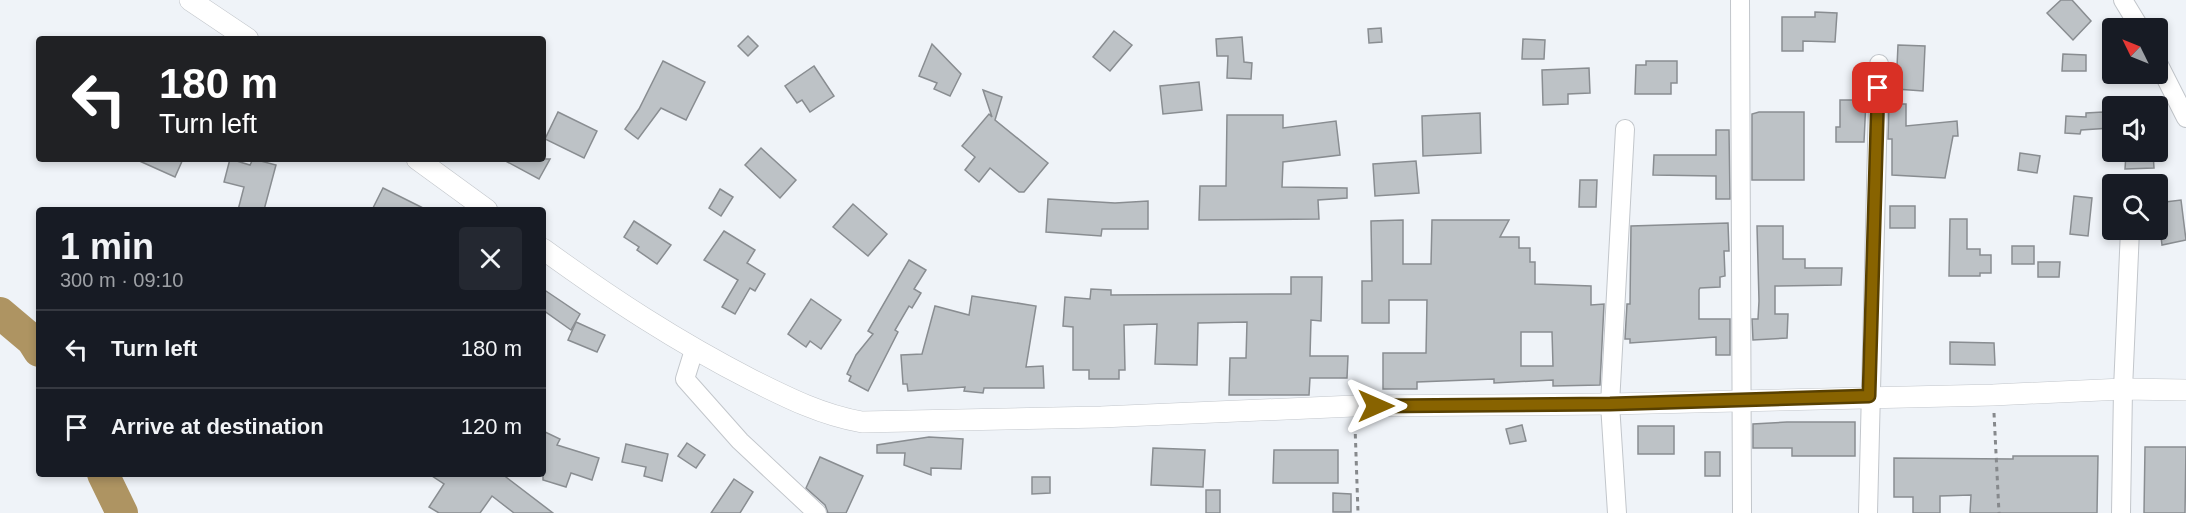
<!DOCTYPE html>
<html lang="en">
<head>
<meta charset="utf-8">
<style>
  :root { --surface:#171b24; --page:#242831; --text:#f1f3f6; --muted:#9ea1a6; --line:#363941 }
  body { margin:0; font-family:Arial,sans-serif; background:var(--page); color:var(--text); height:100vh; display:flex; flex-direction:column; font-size:22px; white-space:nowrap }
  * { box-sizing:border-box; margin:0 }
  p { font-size:20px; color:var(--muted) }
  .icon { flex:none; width:33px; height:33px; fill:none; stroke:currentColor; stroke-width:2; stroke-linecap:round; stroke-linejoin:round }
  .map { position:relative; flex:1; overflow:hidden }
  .drawer { position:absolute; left:36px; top:207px; width:510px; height:270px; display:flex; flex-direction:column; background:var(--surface); border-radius:6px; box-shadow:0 3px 9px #0003 }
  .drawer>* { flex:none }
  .top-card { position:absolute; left:36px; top:36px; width:510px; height:126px; border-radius:6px; box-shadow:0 3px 9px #0003; background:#202124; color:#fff; overflow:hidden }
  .needle { width:39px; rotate:313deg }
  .tools { position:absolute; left:2102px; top:18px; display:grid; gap:12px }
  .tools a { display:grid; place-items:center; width:66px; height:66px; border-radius:6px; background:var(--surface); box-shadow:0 3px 9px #0003; font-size:30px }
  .pin { position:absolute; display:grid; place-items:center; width:51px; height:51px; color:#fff; margin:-26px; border-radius:12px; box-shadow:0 3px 9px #0006 }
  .me { position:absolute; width:66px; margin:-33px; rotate:90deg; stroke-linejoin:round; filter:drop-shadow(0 0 4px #0008) }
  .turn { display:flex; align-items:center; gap:21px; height:126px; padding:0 24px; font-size:27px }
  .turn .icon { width:78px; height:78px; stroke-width:2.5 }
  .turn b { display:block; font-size:42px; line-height:51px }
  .round { display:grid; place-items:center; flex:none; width:63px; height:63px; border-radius:6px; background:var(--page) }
  .head { display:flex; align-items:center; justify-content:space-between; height:102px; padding:0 24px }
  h1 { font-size:36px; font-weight:800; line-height:45px }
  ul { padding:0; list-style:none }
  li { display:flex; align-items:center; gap:18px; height:78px; padding:0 24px; border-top:2px solid var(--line) }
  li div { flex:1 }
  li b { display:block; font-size:22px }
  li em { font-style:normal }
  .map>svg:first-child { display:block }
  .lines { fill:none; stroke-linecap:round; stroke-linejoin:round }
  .river { stroke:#ae9462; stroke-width:32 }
  .building { fill:#bdc2c6; stroke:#898d91; stroke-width:1.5; fill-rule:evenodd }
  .minor-casing { stroke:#c2c6cb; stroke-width:20 }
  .tertiary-casing { stroke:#c2c6cb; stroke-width:22 }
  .path { stroke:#86898c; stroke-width:3; stroke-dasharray:4.5 4.5; stroke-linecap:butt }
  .minor { stroke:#fff; stroke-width:18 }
  .tertiary { stroke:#fff; stroke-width:21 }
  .route-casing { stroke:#584000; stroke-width:15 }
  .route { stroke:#886300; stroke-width:10 }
</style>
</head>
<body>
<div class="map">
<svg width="2186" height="513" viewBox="0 0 2186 513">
  <rect width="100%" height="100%" fill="#eff3f8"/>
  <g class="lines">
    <g class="river">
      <polyline points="0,313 32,340 39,351"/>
      <polyline points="103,474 122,513"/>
    </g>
  </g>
  <g class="building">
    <polygon points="2061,0 2072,0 2091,21 2073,40 2047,13"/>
    <polygon points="1815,12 1837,13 1835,42 1803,41 1803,51 1782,51 1782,17 1815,17"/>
    <polygon points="1381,28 1382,42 1369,43 1368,29"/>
    <polygon points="1114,31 1132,45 1110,71 1093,57"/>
    <polygon points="748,36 758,46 748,56 738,46"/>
    <polygon points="1242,37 1244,62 1252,63 1251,79 1227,78 1228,56 1217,56 1216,39"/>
    <polygon points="1523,39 1545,40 1544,59 1522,59"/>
    <polygon points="932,44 961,74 950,96 934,89 937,83 919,76"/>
    <polygon points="1898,45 1925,46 1923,91 1896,89"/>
    <polygon points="2063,54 2086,55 2086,71 2062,71"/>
    <polygon points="663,61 705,82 686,120 661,108 638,139 625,129 639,109"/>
    <polygon points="1646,61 1677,61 1677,83 1671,83 1671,94 1635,94 1636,65 1646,65"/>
    <polygon points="814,66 834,96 810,112 802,100 797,103 785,86"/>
    <polygon points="1589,68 1590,93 1568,94 1568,104 1543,105 1542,70"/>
    <polygon points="1199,82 1202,110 1163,114 1160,86"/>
    <polygon points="983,90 1002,97 995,120 1048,163 1024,192 1019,192 990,168 979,182 965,170 975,157 962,146 989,114 992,117"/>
    <polygon points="1840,100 1866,100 1864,142 1836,142 1836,127 1840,127"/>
    <polygon points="1889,104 1906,104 1906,126 1957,121 1958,136 1953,136 1945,178 1892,175 1892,139 1888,139"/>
    <polygon points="558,112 597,131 584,158 545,139"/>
    <polygon points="1759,112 1804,112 1804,180 1752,180 1752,114"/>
    <polygon points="2103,112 2104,117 2111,118 2111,128 2081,130 2080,134 2065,133 2066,116 2086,117 2086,113"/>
    <polygon points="1480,113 1481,153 1423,156 1422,116"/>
    <polygon points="1227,115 1283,115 1283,128 1336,121 1340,155 1283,162 1282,187 1347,188 1347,198 1318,200 1319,219 1199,220 1200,186 1226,186"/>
    <polygon points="1716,130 1729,130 1730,199 1716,199 1716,176 1653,175 1654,155 1716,155"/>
    <polygon points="761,148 796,180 780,198 745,165"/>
    <polygon points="2132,152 2153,153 2154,168 2125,169 2126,154"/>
    <polygon points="2020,153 2040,156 2037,173 2018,170"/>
    <polygon points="135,159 183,159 175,177"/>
    <polygon points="230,159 250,165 253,159 276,165 264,210 238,210 244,187 224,182"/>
    <polygon points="502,159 550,159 539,179"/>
    <polygon points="1416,161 1419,193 1375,196 1373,164"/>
    <polygon points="1580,180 1597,180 1596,207 1579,207"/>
    <polygon points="383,188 427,210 372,210"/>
    <polygon points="720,189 733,197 721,216 709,208"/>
    <polygon points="2074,196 2092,198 2088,236 2070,234"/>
    <polygon points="1048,199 1115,203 1148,201 1148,229 1102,229 1101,236 1046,232"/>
    <polygon points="2181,200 2186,240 2162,245 2157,203"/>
    <polygon points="853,204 887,234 868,256 833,227"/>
    <rect x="1890" y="206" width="25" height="22"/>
    <polygon points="1950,219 1967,219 1967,249 1980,249 1980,255 1991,255 1991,273 1980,273 1980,276 1949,276"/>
    <path d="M 1403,220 L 1403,264 L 1431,264 L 1432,220 L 1509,220 L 1500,237 L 1519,237 L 1519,248 L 1530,248 L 1530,262 L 1535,262 L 1535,284 L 1591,286 L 1591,305 L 1604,304 L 1600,385 L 1553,386 L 1553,380 L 1494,383 L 1494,379 L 1417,382 L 1417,389 L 1383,389 L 1383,353 L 1426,353 L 1427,300 L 1389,300 L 1389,323 L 1362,323 L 1362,281 L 1372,281 L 1371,221 ZM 1521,332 L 1552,332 L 1553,366 L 1521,366 Z"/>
    <polygon points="634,221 671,245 657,264 637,250 639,247 624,237"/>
    <polygon points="1728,223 1729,251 1724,251 1725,276 1720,277 1720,287 1700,288 1699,290 1699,319 1730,319 1730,355 1716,355 1716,337 1630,343 1630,339 1625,339 1627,304 1630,304 1631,226"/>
    <polygon points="1757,226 1783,226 1783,259 1805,259 1805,268 1842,268 1841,285 1775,286 1775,314 1788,314 1787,338 1753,340 1752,319 1758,319 1759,301"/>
    <polygon points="724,231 755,250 747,263 765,274 755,291 750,288 735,314 722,307 738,280 704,260"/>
    <rect x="2012" y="246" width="22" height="18"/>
    <polygon points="909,260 926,270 914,289 921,293 912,308 909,306 895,330 898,332 868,391 849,381 851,376 847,374 856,355 873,334 868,331"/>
    <polygon points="2038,262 2060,262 2059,277 2038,277"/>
    <polygon points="1291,277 1322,277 1321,321 1311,320 1310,356 1348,356 1347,378 1310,378 1309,395 1229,395 1230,358 1246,358 1247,322 1198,323 1197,365 1155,364 1157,324 1124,325 1125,370 1119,370 1119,379 1089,379 1089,370 1073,370 1073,327 1063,326 1065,297 1090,299 1091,289 1111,290 1111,295 1291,294"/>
    <polygon points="543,289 580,314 571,330 543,310"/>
    <polygon points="972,296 1036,306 1026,367 1043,366 1044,388 984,388 983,393 964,391 965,387 908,391 907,384 903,384 901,355 922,354 935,306 969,315"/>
    <polygon points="811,299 841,320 821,349 810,341 806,347 788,334"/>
    <polygon points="576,322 605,335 597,352 568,340"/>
    <polygon points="1950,342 1994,343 1995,365 1950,364"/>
    <polygon points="1787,422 1855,422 1855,456 1792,456 1792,448 1753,448 1753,424"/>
    <polygon points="1522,425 1526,441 1510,444 1506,429"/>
    <rect x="1638" y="426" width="36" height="28"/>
    <polygon points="543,431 560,439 557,445 599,458 592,480 571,473 566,487 543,480"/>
    <polygon points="929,437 963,439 961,469 931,468 931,475 904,465 905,453 877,453 877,445"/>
    <polygon points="687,443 705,455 696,468 678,456"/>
    <polygon points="626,444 668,454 662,481 644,476 646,467 622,462"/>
    <polygon points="2145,447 2186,447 2185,513 2144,513"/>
    <polygon points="1153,448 1205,450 1203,487 1151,485"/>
    <polygon points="1274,450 1338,450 1338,483 1273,483"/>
    <rect x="1705" y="452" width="15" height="24"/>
    <polygon points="2013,456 2098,456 2097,513 1970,513 1971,495 1940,496 1940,513 1913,513 1913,497 1894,497 1894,458 2013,459"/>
    <polygon points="820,457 863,476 846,513 828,513 825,505 806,488"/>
    <polygon points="429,474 502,474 553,513 514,513 492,496 480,513 439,513 429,507 444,484"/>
    <polygon points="1032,477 1050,477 1050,493 1032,494"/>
    <polygon points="734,479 753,492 740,513 711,513"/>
    <rect x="1206" y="490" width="14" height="23"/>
    <polygon points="1333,493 1351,494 1351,512 1333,512"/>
  </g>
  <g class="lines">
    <g class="minor-casing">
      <g id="minor">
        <polyline points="1740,0 1742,513"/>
        <polyline points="2123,0 2140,28"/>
        <polyline points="2157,61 2186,118"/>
        <polyline points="694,350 685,379 740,441 817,513"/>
        <polyline points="1617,513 1610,404 1625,129"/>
        <polyline points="1868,513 1879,64"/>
        <polyline points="2121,513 2123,389 2130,230"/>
      </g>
    </g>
    <g class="tertiary-casing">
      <g id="tertiary">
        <polyline points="190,0 248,39"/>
        <polyline points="417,159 487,210"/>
        <path d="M 543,249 C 612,299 676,341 752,380 C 788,398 822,415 862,422 L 1101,417 L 1354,406 L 1610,404 L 1993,395 L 2123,389 L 2186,390"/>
      </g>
    </g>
    <g class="path">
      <polyline points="1994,413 1999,513"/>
      <polyline points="1355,425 1358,513"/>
    </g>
    <use href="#minor" class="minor"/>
    <use href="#tertiary" class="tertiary"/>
  </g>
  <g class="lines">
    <g class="route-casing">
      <polyline id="route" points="1376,406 1610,404 1869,396 1878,88"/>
    </g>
    <use href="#route" class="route"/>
  </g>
</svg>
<div class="tools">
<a><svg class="needle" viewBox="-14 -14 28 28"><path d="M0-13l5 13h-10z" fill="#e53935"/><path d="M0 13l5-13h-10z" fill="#9ea1a6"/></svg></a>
<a><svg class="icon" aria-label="sound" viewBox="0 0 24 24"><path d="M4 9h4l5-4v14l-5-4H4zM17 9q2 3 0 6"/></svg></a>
<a><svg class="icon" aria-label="search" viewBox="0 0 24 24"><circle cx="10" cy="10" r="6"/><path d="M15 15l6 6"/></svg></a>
</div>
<div class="pin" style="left:1878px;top:88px;background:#d93025"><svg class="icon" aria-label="arrive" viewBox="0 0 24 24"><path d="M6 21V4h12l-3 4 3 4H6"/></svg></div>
<svg class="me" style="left:1376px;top:406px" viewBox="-20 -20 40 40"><path d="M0-17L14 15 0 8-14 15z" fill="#886300" stroke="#fff" stroke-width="4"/></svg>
<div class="top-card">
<div class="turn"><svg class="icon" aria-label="left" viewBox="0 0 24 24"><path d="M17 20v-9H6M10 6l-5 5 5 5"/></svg><div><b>180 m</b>Turn left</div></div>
</div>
<section class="drawer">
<div class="head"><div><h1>1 min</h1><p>300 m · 09:10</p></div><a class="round"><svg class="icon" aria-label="close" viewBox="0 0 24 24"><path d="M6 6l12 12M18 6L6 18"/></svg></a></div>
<ul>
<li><svg class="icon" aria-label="left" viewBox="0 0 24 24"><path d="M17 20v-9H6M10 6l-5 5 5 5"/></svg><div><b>Turn left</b></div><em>180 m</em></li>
<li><svg class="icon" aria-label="arrive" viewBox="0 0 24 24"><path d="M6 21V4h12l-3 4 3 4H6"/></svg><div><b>Arrive at destination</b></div><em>120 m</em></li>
</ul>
</section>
</div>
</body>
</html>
